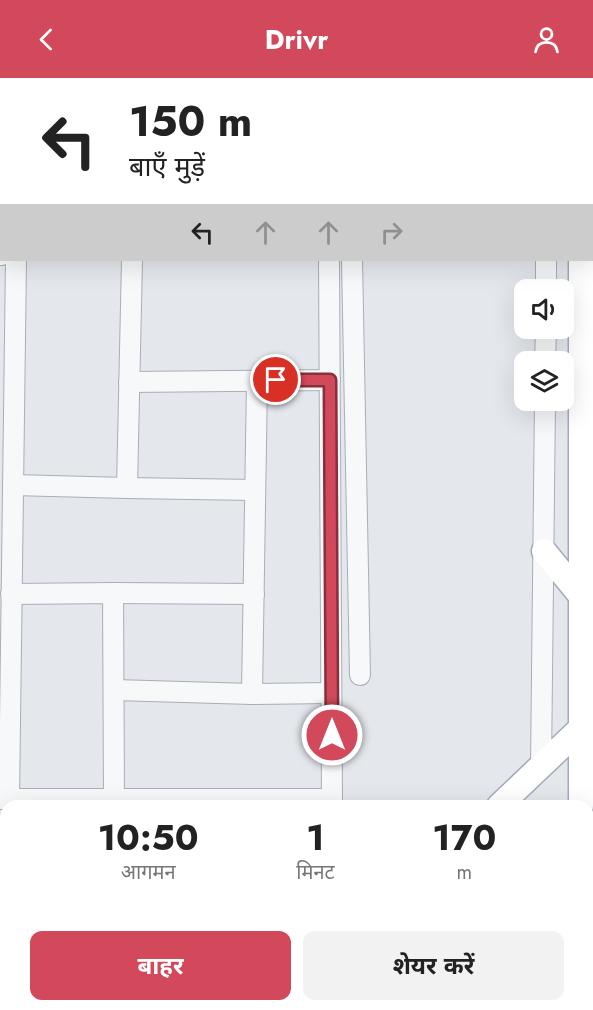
<!DOCTYPE html>
<html lang="hi">
<head>
<meta charset="utf-8">
<style>
  :root { --surface:#fff; --page:#f2f2f2; --text:#222; --muted:#767676; --accent:#d1495b }
  body { margin:0; font-family:Jost,"Noto Sans Devanagari",sans-serif; background:var(--page); color:var(--text); height:100vh; display:flex; flex-direction:column; font-size:22px; white-space:nowrap }
  * { box-sizing:border-box; margin:0 }
  p { font-size:20px; color:var(--muted) }
  .icon { flex:none; width:33px; height:33px; fill:none; stroke:currentColor; stroke-width:2; stroke-linecap:round; stroke-linejoin:round }
  .map { position:relative; flex:1; overflow:hidden }
  .side { position:absolute; left:0px; top:722px; width:594px; height:212px; display:flex; flex-direction:column; background:var(--surface); border-radius:18px 18px 0 0; box-shadow:0 6px 24px #0002 }
  .side>* { flex:none }
  .guide { position:absolute; left:0px; top:0px; width:594px; height:183px; box-shadow:0 6px 24px #0002; background:#fff; color:var(--text); overflow:hidden }
  .fabs { position:absolute; left:514px; top:201px; display:grid; gap:12px }
  .fabs a { display:grid; place-items:center; width:60px; height:60px; border-radius:12px; background:var(--surface); box-shadow:0 6px 24px #0002; font-size:30px }
  .pin { position:absolute; display:grid; place-items:center; width:51px; height:51px; color:#fff; margin:-26px; border:3px solid #fff; border-radius:50%; box-shadow:0 2px 6px #0007 }
  .me { position:absolute; width:66px; margin:-33px; rotate:0deg; stroke-linejoin:round; filter:drop-shadow(0 0 4px #0008) }
  .turn { display:flex; align-items:center; gap:21px; height:126px; padding:0 30px; font-size:27px }
  .turn .icon { width:78px; height:78px; stroke-width:2.5 }
  .turn b { display:block; font-size:42px; line-height:51px }
  .lanes { display:flex; align-items:center; height:57px; padding:0 30px; background:#0003; justify-content:center; gap:30px; direction:ltr }
  .lanes .off { opacity:.35 }
  .eta { display:flex; justify-content:space-evenly; align-items:center; height:102px; text-align:center }
  .eta b { font-size:36px; font-weight:700; line-height:42px }
  .button { display:flex; gap:12px; margin-top:auto; padding:12px 30px }
  .button a { flex:1; height:69px; border-radius:12px; background:var(--accent); color:#fff; font-size:24px; font-weight:700; line-height:69px; text-align:center }
  .button a+a { background:var(--page); color:var(--text) }
  header { display:flex; justify-content:space-between; align-items:center; height:78px; padding:0 30px; background:var(--accent); color:#fff; font-size:27px; font-weight:700 }
  .map>svg:first-child { display:block }
  .lines { fill:none; stroke-linecap:round; stroke-linejoin:round }
  .minor-casing { stroke:#a9aeb7; stroke-width:22 }
  .major-casing { stroke:#a3abb8; stroke-width:27 }
  .minor { stroke:#f7f8fa; stroke-width:20 }
  .major { stroke:#fff; stroke-width:24 }
  .route-casing { stroke:#882f3b; stroke-width:15 }
  .route { stroke:#d1495b; stroke-width:10 }
</style>
</head>
<body>
<header><svg class="icon" aria-label="back" viewBox="0 0 24 24"><path d="M15 5l-7 7 7 7"/></svg>Drivr<svg class="icon" aria-label="person" viewBox="0 0 24 24"><circle cx="12" cy="8" r="4"/><path d="M4 21q1-7 8-7t8 7"/></svg></header>
<div class="map">
<svg width="593" height="932" viewBox="0 0 593 932">
  <rect width="100%" height="100%" fill="#e4e7ec"/>
  <g class="lines">
    <g class="minor-casing">
      <g id="minor">
        <polyline points="38,0 38,2"/>
        <polyline points="329,0 329,2"/>
        <polyline points="546,0 546,2"/>
        <polyline points="0,8 2,8"/>
        <polyline points="0,177 2,177"/>
        <polyline points="329,182 332,728"/>
        <polyline points="352,182 360,597"/>
        <polyline points="546,212 546,182"/>
        <polyline points="545,284 546,250"/>
        <polyline points="129,304 330,302"/>
        <polyline points="13,407 127,410 132,182"/>
        <polyline points="127,410 255,412"/>
        <polyline points="113,515 254,516"/>
        <polyline points="11,516 113,515 114,721"/>
        <polyline points="114,612 252,616 257,303"/>
        <polyline points="252,616 331,615"/>
        <polyline points="541,688 545,322"/>
        <polyline points="0,721 332,721"/>
        <polyline points="9,721 16,182"/>
        <polyline points="0,800 6,800"/>
        <polyline points="0,892 6,892"/>
        <polyline points="89,927 89,932"/>
        <polyline points="325,927 325,932"/>
      </g>
    </g>
    <g class="major-casing">
      <g id="major">
        <polyline points="582,2 582,0"/>
        <polyline points="544,473 580,517"/>
        <polyline points="499,728 581,650"/>
        <polyline points="581,728 581,182"/>
        <polyline points="0,828 6,828"/>
        <polyline points="588,831 593,831"/>
        <polyline points="0,852 6,852"/>
        <polyline points="588,856 593,857"/>
        <polyline points="458,927 463,932"/>
        <polyline points="581,927 581,932"/>
      </g>
    </g>
    <use href="#minor" class="minor"/>
    <use href="#major" class="major"/>
  </g>
  <g class="lines">
    <g class="route-casing">
      <polyline id="route" points="276,302 330,302 332,657"/>
    </g>
    <use href="#route" class="route"/>
  </g>
</svg>
<div class="fabs">
<a><svg class="icon" aria-label="sound" viewBox="0 0 24 24"><path d="M4 9h4l5-4v14l-5-4H4zM17 9q2 3 0 6"/></svg></a>
<a><svg class="icon" aria-label="layers" viewBox="0 0 24 24"><path d="M12 4l9 5-9 5-9-5zM3 14l9 5 9-5"/></svg></a>
</div>
<div class="pin" style="left:276px;top:302px;background:#d93025"><svg class="icon" aria-label="arrive" viewBox="0 0 24 24"><path d="M6 21V4h12l-3 4 3 4H6"/></svg></div>
<svg class="me" style="left:332px;top:657px" viewBox="-20 -20 40 40"><circle r="17" fill="#d1495b" stroke="#fff" stroke-width="3"/><path d="M0-11L8 9 0 5-8 9z" fill="#fff"/></svg>
<div class="guide">
<div class="turn"><svg class="icon" aria-label="left" viewBox="0 0 24 24"><path d="M17 20v-9H6M10 6l-5 5 5 5"/></svg><div><b>150 m</b>बाएँ मुड़ें</div></div>
<div class="lanes"><svg class="icon" aria-label="left" viewBox="0 0 24 24"><path d="M17 20v-9H6M10 6l-5 5 5 5"/></svg><svg class="icon off" aria-label="ahead" viewBox="0 0 24 24"><path d="M12 20V5M6 11l6-6 6 6"/></svg><svg class="icon off" aria-label="ahead" viewBox="0 0 24 24"><path d="M12 20V5M6 11l6-6 6 6"/></svg><svg class="icon off" aria-label="right" viewBox="0 0 24 24"><path d="M7 20v-9h11M14 6l5 5-5 5"/></svg></div>
</div>
<section class="side">
<div class="eta">
<div><b>10:50</b><p>आगमन</p></div>
<div><b>1</b><p>मिनट</p></div>
<div><b>170</b><p>m</p></div>
</div>
<div class="button"><a>बाहर</a><a>शेयर करें</a></div>
</section>
</div>
</body>
</html>
